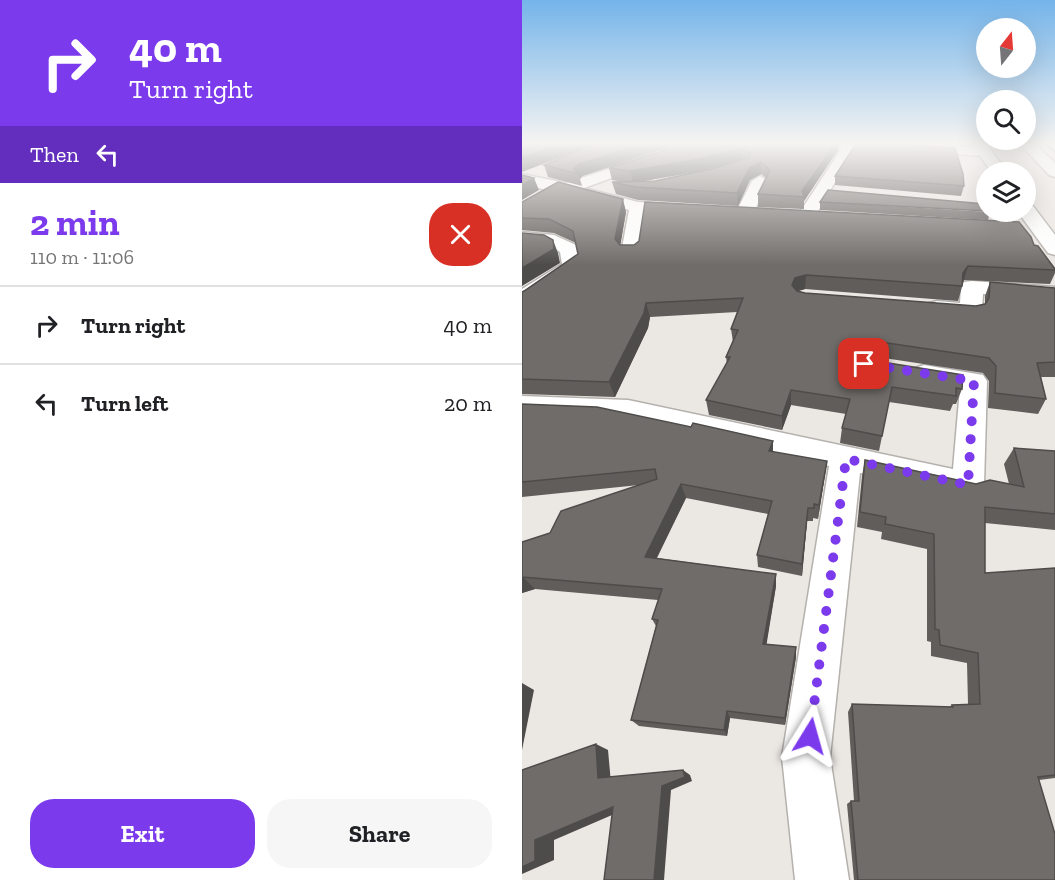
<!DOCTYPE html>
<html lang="en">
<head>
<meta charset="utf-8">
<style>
  :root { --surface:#fff; --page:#f6f6f6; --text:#202124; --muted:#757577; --line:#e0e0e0; --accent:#7c3aed }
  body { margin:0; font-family:"Zilla Slab",serif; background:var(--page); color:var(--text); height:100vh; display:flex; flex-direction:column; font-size:22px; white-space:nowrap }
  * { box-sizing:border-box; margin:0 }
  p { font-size:20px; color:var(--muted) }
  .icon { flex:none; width:33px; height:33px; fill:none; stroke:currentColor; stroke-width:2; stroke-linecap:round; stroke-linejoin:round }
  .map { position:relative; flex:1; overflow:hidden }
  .panel { display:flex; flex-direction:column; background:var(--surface); width:522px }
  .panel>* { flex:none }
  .guide { background:#7c3aed; color:#fff; overflow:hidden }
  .needle { width:39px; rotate:17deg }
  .fabs { position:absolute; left:454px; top:18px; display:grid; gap:12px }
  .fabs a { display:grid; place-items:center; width:60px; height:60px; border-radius:50%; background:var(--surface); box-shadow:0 6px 24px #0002; font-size:30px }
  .pin { position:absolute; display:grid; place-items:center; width:51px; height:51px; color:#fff; margin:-26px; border-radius:12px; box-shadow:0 3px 9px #0006 }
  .me { position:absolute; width:66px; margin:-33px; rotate:8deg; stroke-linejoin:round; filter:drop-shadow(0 0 4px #0008) }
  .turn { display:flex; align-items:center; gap:21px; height:126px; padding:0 30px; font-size:27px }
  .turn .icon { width:78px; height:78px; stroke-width:2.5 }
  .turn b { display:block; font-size:42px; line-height:51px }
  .then { display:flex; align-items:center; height:57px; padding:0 30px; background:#0003; gap:12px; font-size:22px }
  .round { display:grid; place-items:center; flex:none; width:63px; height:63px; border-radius:24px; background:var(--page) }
  .headline { display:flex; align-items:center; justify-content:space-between; height:102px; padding:0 30px }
  h1 { font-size:36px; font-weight:700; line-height:45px; color:var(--accent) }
  .action { display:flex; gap:12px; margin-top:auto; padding:12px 30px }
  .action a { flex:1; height:69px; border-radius:24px; background:var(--accent); color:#fff; font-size:24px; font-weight:700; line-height:69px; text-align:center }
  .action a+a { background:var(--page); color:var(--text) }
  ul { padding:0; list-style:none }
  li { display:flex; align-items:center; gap:18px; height:78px; padding:0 30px; border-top:2px solid var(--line) }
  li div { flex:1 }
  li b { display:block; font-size:22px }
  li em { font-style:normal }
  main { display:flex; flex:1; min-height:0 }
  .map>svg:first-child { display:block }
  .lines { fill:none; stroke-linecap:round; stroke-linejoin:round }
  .minor-casing { stroke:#b5b1ad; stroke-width:3 }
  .tertiary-casing { stroke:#b5b1ad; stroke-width:3 }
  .minor { fill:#fff; fill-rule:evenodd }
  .tertiary { fill:#fff; fill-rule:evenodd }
  .tram { stroke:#787573; stroke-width:1.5 }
  .wall { fill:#605d5a; fill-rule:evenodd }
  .shaded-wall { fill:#4e4c4a }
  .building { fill:#706c69; stroke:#4e4c4a; stroke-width:1.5 }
  .route { stroke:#7c3aed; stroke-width:10; stroke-dasharray:0 18 }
</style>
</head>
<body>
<main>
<section class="panel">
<div class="guide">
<div class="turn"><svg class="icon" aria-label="right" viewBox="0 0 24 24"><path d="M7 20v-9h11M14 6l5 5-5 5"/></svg><div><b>40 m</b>Turn right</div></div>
<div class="then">Then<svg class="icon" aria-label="left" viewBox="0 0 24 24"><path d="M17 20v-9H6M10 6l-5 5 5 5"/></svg></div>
</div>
<div class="headline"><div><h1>2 min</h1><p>110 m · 11:06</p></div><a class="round" style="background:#d93025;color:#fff"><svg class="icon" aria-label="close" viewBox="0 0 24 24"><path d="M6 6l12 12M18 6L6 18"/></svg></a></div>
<ul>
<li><svg class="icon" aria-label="right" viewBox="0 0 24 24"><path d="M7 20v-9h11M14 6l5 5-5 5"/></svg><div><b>Turn right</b></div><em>40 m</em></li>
<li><svg class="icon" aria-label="left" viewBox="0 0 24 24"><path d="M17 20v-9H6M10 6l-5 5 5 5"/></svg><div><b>Turn left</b></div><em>20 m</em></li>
</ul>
<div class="action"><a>Exit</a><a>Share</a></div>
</section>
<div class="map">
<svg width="533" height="880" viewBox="0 0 533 880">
  <rect width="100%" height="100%" fill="#ebe7e3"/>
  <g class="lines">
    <g class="minor-casing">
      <g id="minor">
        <polygon points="285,142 355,142 462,148 469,152 462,156 333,148 292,218 289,222 277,222 274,218 320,148 292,146"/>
        <polygon points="126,156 131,157 133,160 131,163 62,188 116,202 161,205 167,206 170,210 167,214 161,215 124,213 119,253 116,257 102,257 99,253 107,210 0,184 0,174 44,183"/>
        <polygon points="238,176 246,181 231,214 228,218 216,218 213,214 230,181"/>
        <polygon points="0,232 32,235 54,245 60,266 8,304 0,306 0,289 40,264 38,252 28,246 0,244"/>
        <path d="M 450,281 L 533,287 L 533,301 L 461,294 L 460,311 L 457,316 C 442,320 422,317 407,313 L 404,308 L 407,303 L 415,301 L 438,303 L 439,287 L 442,282 Z"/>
        <polygon points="402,365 461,375 465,381 462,485 458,494 446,498 338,473 308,757 327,880 273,880 260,757 307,466 106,420 0,416 0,396 106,400 431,469 438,388 393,380 389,374 393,368"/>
      </g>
    </g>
    <g class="tertiary-casing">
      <g id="tertiary">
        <polygon points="449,142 463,142 485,172 469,172"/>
        <polygon points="496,142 511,142 533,163 533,177 527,175"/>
        <polygon points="504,204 511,206 533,235 533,255 526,253 496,212 504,212"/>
      </g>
    </g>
    <use href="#minor" class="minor"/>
    <use href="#tertiary" class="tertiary"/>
    <polyline class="tram" points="522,142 533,152"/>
  </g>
  <g class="wall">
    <path d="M 0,142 L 317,142 L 316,150 L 282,201 L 282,209 L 236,207 L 236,194 L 244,178 L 239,174 L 228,180 L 216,206 L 116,200 L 94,194 L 90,182 L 102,182 L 90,180 L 87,168 L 140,151 L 138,150 L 60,176 L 58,179 L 60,186 L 26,177 L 22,165 L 65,147 ZM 221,160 L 190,169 L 133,181 L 119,181 L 180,171 Z"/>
    <polygon points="386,142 429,142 428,144"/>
    <polygon points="313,176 442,186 439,196 313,185"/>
    <polygon points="0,202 104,212 98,245 512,245 533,269 533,273 528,284 442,280 436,301 283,289 276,291 283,293 454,306 463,304 463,296 468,282 533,288 533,377 519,377 524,399 516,414 466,408 467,381 461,373 342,355 333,357 335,358 440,389 434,404 431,404 428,411 367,402 357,451 318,443 320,428 324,414 269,405 260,430 187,415 184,400 205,364 204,357 211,342 209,329 215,312 128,317 126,328 93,397 0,394 0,292 2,291 56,254 54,243 32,233 0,230"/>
    <polygon points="298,202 468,212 466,220 298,210"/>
    <polygon points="0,404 251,452 305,461 296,519 291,518 291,521 285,521 280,576 236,567 235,555 246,514 164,498 135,558 254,574 254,586 244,644 274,657 263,725 208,718 205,736 117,726 109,720 134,626 130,619 136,600 13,589 0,593 0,542 28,533 117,485 0,497"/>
    <polygon points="492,448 533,451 533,530 463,523 463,573 533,568 533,778 517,780 533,880 332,880 325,804 329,801 332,801 326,712 330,704 427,707 430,705 446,704 445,663 409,656 409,642 405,641 405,549 359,539 360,532 335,527 340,476 343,460 454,484 487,484 482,464"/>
  </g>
  <g class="shaded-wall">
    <polygon points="46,142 79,142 0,172 0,158"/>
    <polygon points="127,142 137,142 138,150 60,176 58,179 56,174 52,169 57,164"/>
    <polygon points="315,142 317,142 316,150 282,201 282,197 280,191"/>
    <polygon points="220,148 220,160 180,171 111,183 108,171"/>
    <polygon points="239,162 239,174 228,180 216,206 215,193 227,168"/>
    <polygon points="12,178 17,190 0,200 0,185"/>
    <polygon points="101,199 104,212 97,253 93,239"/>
    <polygon points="31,240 36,253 38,263 0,286 0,268"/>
    <polygon points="446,266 442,280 437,287 441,273"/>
    <polygon points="284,275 283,289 273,292 270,285 273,278"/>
    <polygon points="124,303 128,317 126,328 93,397 87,382"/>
    <polygon points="345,340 342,355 333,357 329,351 335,342"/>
    <polygon points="269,390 269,405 260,430 260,416"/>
    <polygon points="251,441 251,456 247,451"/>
    <polygon points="305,461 303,475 296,519 297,505"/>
    <polygon points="159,484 164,498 129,569 123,557"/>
    <polygon points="286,508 285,521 280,576 280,564"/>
    <polygon points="254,574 254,586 243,654 241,644"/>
    <polygon points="0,577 1,577 13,589 0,593"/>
    <polygon points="274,647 274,657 263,725 263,718"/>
    <polygon points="0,683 12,690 0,750"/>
    <polygon points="205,711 208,718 205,736 202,730"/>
    <polygon points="74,744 86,750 89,783 76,778"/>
    <polygon points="161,770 168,775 170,781 149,790 142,880 132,880 140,786"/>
    <polygon points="91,807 104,809 32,840 32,860 0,874 0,867 13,840"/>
  </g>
  <g class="building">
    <polygon points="0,142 46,142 0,158"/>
    <polygon points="78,142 127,142 57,164 52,169 56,174 22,165"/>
    <polygon points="142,142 315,142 280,191 282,197 236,194 248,170 239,162 227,168 215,193 113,187 90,182 133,181 190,169 226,158 228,153 220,148 178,159 108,171 87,168 143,150 146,144"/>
    <polygon points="335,142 433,148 441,174 442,186 313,176"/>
    <polygon points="0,175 12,178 0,185"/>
    <polygon points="36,182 101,199 93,239 98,245 112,245 117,241 123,202 497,222 509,237 512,245 516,246 533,269 533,270 446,266 441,273 440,286 284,275 273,278 270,285 275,291 283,293 454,306 463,304 467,298 468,282 533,288 533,362 515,363 524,399 473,393 474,366 467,358 345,340 335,342 329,351 335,358 441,375 440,389 434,388 434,396 370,387 360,436 320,428 328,399 269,390 260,416 184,400 208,357 204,357 216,330 209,329 221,298 124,303 122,313 87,382 0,379 0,292 2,291 56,254 51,231 27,219 0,218 0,202"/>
    <polygon points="306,190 463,204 465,206 465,211 298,202"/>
    <polygon points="0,233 22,235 31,240 32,249 0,268"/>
    <polygon points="0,404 75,407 169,427 171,423 251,441 247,451 305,461 297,505 292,504 292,508 286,508 280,564 235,555 250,501 159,484 123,557 254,574 241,644 274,647 263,718 205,711 202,730 109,720 136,620 130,619 140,589 0,577 0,542 28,533 39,511 135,479 133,469 0,482"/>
    <polygon points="492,448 533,451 533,514 463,507 463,573 533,568 533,775 516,777 533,834 533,880 336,880 329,801 337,801 330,704 431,707 430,705 458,704 456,653 418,645 417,630 413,629 412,534 363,524 364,517 338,512 343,460 454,484 468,480 502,487"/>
    <polygon points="74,744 76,778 161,770 163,777 140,786 132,880 82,880 91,807 13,840 13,861 0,867 0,770"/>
  </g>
  <linearGradient id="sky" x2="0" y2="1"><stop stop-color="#74b4ea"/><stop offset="0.54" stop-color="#f6f4f2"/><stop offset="1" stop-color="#f6f4f2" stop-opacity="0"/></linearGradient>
  <rect width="533" height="265" fill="url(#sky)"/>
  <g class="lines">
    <polyline class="route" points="288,736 324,459 446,485 452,381 342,364"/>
  </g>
</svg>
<div class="fabs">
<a><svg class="needle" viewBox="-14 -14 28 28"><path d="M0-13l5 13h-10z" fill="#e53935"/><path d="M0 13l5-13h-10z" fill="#757577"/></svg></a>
<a><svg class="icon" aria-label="search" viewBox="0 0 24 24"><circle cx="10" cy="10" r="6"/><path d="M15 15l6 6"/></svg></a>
<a><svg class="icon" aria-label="layers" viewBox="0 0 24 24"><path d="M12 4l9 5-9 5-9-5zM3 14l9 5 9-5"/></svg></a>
</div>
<div class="pin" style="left:342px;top:364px;background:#d93025"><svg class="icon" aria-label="arrive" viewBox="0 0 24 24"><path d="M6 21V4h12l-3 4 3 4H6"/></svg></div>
<svg class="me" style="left:288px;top:736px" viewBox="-20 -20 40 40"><path d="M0-17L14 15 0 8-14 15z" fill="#7c3aed" stroke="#fff" stroke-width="4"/></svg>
</div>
</main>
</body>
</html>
